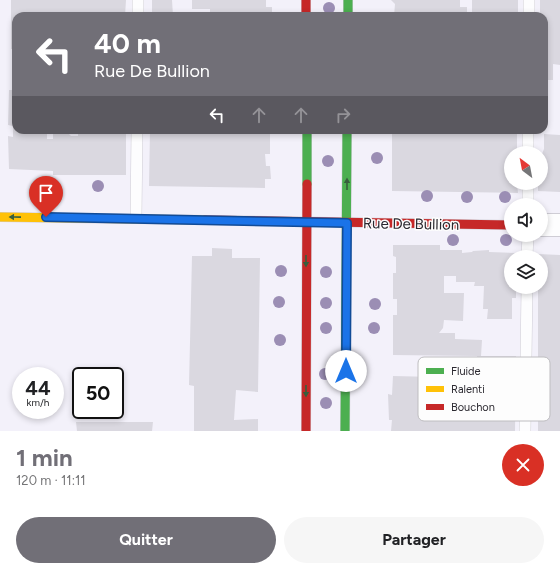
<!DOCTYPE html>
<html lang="fr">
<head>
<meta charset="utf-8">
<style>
  :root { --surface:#fff; --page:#f6f6f6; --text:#202124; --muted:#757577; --accent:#716f77 }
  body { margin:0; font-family:Figtree,sans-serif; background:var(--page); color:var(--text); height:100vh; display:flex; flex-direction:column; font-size:15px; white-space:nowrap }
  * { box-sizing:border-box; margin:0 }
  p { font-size:13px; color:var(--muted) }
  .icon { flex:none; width:22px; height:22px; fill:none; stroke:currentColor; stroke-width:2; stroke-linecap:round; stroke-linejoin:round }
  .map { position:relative; height:431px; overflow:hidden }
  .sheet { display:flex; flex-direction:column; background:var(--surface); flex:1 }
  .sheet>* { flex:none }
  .top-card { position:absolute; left:12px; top:12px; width:536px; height:122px; border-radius:12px; box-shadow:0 2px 6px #0003; background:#716f77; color:#fff; overflow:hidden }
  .needle { width:26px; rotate:328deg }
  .buttons { position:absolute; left:504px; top:146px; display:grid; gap:8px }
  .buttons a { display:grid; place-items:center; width:44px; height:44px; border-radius:50%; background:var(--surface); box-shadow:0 2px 6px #0003; font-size:20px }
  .speed { position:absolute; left:12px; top:367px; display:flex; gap:8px; font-size:20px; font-weight:700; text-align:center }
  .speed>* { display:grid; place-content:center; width:52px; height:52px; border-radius:50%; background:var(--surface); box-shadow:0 2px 6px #0003; line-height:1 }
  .speed small { font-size:10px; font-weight:400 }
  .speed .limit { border:2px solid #111; border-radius:6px; background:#fff; color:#111 }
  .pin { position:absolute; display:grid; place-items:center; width:34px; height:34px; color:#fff; margin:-41px -17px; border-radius:50% 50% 50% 0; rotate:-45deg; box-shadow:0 0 4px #0007 }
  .pin .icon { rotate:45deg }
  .me { position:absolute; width:44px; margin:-22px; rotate:0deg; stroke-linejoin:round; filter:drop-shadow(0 0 3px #0008) }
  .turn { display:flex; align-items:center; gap:14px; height:84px; padding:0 16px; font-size:18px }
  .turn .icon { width:52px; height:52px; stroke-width:2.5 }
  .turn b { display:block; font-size:28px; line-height:34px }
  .lanes { display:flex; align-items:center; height:38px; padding:0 16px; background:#0003; justify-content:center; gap:20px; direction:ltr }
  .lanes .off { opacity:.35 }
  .round { display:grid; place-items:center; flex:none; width:42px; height:42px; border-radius:21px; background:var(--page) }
  .summary { display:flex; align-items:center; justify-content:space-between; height:68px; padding:0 16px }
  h1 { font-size:24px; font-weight:700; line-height:30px; color:var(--accent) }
  .button { display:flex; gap:8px; margin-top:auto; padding:8px 16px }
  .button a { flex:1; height:46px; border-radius:24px; background:var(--accent); color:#fff; font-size:16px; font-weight:700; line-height:46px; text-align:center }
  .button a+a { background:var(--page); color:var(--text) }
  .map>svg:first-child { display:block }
  .building { fill:#dad8e0 }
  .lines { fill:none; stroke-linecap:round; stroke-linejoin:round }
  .lane-casing { stroke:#cfcdd5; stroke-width:12 }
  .street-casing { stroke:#cfcdd5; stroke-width:24 }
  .fast-casing { stroke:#cfcdd5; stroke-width:10 }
  .slow-casing { stroke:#cfcdd5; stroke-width:10 }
  .jam-casing { stroke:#cfcdd5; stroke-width:10 }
  .lane { stroke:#fdfdfe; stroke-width:11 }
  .street { stroke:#fdfdfe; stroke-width:22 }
  .fast { stroke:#4caf50; stroke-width:9 }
  .slow { stroke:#ffc107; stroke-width:9 }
  .jam { stroke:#c62828; stroke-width:9 }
  .tree { fill:#9b8eb4 }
  .oneway { fill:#385f3d }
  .route-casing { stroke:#114b97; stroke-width:10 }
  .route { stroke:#1a73e8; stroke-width:7 }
  .labels { text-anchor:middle; stroke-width:3; stroke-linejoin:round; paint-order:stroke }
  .street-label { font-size:15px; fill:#2b2930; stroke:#fdfdfd }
  .key { fill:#fdfdfd; stroke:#bebdc0; stroke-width:1 }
  .key-label { font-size:11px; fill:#2b2930 }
</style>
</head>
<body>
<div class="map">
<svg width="560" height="431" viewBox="0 0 560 431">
  <rect width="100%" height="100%" fill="#f3f1fa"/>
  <g class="building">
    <polygon points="11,0 126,0 125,16 16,16 16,49 11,49"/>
    <polygon points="152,0 172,0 173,16 152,16"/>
    <polygon points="192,0 266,0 266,7 272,7 272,16 210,16 210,9 192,9"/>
    <polygon points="391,0 460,0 460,7 467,7 467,16 394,16 395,4"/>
    <rect x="472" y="0" width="46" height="16"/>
    <polygon points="540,0 560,0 560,65 553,64 553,80 544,80 544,16 540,16"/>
    <polygon points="9,90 16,90 16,130 47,130 47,139 53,139 53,130 69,130 68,133 71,136 78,136 78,130 96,130 96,132 101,132 101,130 119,130 119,132 126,132 126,175 53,175 53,171 9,169 8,136 13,137 13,126 8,125"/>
    <polygon points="150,130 270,130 270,154 265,154 266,166 270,166 271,179 265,179 265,188 149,186"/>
    <polygon points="395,130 517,130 517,153 511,153 511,183 517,183 518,193 392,191 392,133 395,133"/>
    <polygon points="544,134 560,135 560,192 538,191 538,183 541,183 541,154 542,154 544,149"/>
    <polygon points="393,245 440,245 440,250 462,250 462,253 472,252 473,251 489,250 489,252 516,253 516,257 511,257 511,287 516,287 516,298 512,298 512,319 487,319 488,309 483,309 484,286 474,286 475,282 456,282 456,276 444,276 444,293 464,293 463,321 444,320 443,328 439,333 455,333 455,339 482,340 481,356 516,356 515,431 391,431 392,420 389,420 388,394 392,395 393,376 477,378 477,356 393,355 393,315 397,315 397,299 393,299 393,273 396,273 396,257 393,256"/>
    <polygon points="212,248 232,249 232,258 260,258 258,392 236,390 234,420 258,419 258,431 194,431 194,386 189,385 192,256 212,256"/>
    <polygon points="538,254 560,255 560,431 538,431 538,287 541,287 541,257 538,257"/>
    <polygon points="76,422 153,422 152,431 77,431"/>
  </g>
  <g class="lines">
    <g class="lane-casing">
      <g id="lane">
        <polyline points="138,16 138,0"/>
        <polyline points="529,16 529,0"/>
        <polyline points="528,153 528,130"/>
        <polyline points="528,205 528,183"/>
        <polyline points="136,218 137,130"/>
        <polyline points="527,257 528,235"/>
        <polyline points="525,431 527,287"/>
      </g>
    </g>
    <g class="street-casing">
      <polyline id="street" points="541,225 560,225"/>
    </g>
    <g class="fast-casing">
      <g id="fast">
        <polyline points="348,0 348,16"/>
        <polyline points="307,184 307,130"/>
        <polyline points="345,431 347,130"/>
      </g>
    </g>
    <g class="slow-casing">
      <polyline id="slow" points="0,217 205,220"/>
    </g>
    <g class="jam-casing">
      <g id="jam">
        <polyline points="306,0 306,16"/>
        <polyline points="205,220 511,225"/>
        <polyline points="306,431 307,184"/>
      </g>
    </g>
    <use href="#lane" class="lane"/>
    <use href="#street" class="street"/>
    <use href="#fast" class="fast"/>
    <use href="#slow" class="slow"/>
    <use href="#jam" class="jam"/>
  </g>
  <g class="tree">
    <circle cx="329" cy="8" r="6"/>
    <circle cx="377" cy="158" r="6"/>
    <circle cx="328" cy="161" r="6"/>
    <circle cx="98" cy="186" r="6"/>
    <circle cx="427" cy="196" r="6"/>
    <circle cx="467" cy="197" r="6"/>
    <circle cx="505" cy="197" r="6"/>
    <circle cx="453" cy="240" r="6"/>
    <circle cx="506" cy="240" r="6"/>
    <circle cx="281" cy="271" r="6"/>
    <circle cx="326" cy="272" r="6"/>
    <circle cx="279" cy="302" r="6"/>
    <circle cx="326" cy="303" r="6"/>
    <circle cx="375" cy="304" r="6"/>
    <circle cx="326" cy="328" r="6"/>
    <circle cx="374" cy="328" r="6"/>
    <circle cx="280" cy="340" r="6"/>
    <circle cx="325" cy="374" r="6"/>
    <circle cx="326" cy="403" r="6"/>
  </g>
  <defs><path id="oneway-solid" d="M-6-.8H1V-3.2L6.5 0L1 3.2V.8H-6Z"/></defs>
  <g class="oneway">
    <use href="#oneway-solid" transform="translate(347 184) rotate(-90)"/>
    <use href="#oneway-solid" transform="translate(15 217) rotate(-179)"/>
    <use href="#oneway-solid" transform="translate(306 261) rotate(90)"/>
    <use href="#oneway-solid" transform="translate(306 391) rotate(90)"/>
  </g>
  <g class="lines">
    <g class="route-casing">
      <polyline id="route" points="46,217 347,223 346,371"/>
    </g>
    <use href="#route" class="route"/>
  </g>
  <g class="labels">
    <g class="street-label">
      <text transform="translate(411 224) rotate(1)" y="5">Rue De Bullion</text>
    </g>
  </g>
  <rect x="418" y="357" width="132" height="64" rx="6" class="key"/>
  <rect x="426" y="368" width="18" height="6" fill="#4caf50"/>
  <rect x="426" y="386" width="18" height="6" fill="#ffc107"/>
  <rect x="426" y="404" width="18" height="6" fill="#c62828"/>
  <g class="key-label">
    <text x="451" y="375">Fluide</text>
    <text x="451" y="393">Ralenti</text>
    <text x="451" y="411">Bouchon</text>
  </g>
</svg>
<div class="buttons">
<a><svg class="needle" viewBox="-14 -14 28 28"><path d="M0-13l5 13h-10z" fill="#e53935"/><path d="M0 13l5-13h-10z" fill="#757577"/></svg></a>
<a><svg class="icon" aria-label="sound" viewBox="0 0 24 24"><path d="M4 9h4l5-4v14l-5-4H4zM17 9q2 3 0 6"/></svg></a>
<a><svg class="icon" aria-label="layers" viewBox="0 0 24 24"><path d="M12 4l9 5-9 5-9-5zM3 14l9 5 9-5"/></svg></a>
</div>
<div class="speed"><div>44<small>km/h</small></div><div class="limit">50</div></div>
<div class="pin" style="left:46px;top:217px;background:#d93025"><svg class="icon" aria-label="arrive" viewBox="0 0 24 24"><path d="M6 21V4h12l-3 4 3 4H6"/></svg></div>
<svg class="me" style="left:346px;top:371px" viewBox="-20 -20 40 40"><circle r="19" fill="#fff"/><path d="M0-13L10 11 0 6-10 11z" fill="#1a73e8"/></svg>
<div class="top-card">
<div class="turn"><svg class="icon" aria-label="left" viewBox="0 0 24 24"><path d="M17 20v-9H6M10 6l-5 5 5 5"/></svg><div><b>40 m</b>Rue De Bullion</div></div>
<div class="lanes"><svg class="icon" aria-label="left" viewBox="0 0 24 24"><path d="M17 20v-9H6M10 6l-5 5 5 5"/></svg><svg class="icon off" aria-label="ahead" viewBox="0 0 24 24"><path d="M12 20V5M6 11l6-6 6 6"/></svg><svg class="icon off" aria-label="ahead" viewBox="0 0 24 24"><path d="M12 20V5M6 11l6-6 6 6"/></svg><svg class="icon off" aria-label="right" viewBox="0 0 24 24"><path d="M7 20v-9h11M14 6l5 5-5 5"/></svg></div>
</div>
</div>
<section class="sheet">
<div class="summary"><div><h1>1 min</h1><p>120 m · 11:11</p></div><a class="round" style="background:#d93025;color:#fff"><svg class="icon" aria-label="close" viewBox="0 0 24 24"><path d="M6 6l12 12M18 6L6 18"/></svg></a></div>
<div class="button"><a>Quitter</a><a>Partager</a></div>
</section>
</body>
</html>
